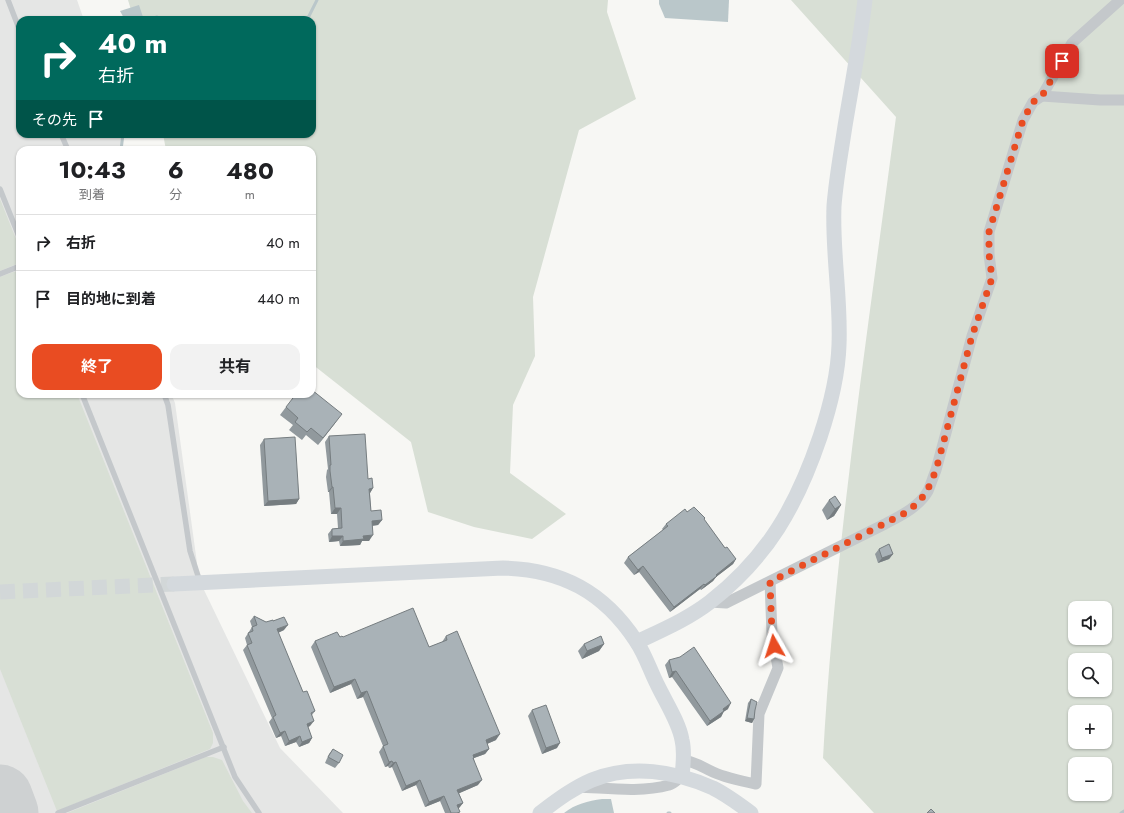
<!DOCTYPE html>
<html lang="ja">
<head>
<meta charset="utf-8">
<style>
  :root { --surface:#fff; --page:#f2f2f2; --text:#202124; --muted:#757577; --line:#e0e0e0; --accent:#e94c22 }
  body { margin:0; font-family:Jost,"Noto Sans JP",sans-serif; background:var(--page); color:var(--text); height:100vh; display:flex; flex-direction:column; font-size:15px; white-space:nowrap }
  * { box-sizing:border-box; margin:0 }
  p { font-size:13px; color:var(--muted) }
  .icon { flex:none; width:22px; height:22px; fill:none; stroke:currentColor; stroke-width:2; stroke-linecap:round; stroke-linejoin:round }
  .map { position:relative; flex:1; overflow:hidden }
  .details { position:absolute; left:16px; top:146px; width:300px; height:252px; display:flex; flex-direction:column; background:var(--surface); border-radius:12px; box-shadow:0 1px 3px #0004 }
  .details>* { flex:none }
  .banner { position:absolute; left:16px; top:16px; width:300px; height:122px; border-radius:12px; box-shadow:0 1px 3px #0004; background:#00695c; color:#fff; overflow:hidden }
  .buttons { position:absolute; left:1068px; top:601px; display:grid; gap:8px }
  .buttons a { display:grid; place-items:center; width:44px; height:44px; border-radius:8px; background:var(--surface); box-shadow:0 1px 3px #0004; font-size:20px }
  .pin { position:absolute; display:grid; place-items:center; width:34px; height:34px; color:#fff; margin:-17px; border-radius:8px; box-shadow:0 2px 6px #0006 }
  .me { position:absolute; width:44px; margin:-22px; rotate:354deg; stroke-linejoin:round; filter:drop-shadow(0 0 3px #0008) }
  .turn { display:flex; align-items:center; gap:14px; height:84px; padding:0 16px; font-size:18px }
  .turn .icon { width:52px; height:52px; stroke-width:2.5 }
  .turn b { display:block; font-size:28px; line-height:34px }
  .then { display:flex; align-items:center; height:38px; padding:0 16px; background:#0003; gap:8px; font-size:15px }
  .eta { display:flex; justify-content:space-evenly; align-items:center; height:68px; text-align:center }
  .eta b { font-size:24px; font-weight:700; line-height:28px }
  .button { display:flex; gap:8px; margin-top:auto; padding:8px 16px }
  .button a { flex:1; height:46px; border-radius:12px; background:var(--accent); color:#fff; font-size:16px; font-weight:700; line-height:46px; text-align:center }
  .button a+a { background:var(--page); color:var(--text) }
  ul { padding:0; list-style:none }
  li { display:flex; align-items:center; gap:12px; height:56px; padding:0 16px; border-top:1px solid var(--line) }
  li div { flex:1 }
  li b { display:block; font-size:15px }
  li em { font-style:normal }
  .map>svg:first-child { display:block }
  .built { fill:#e5e6e5 }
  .green { fill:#d8dfd5; fill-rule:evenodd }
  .water { fill:#bac7ca }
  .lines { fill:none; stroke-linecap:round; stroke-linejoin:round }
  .stream { stroke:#bac7ca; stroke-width:3 }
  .runway { stroke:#ced1d2; stroke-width:65 }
  .secondary-tunnel { stroke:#d2d7d8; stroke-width:15; stroke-dasharray:15 8; stroke-linecap:butt }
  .lane { stroke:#c4c8cb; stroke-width:5.5 }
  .street { stroke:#c4c8cb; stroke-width:11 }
  .secondary { stroke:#d4d9dd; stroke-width:15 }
  .wall { fill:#91999d }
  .shaded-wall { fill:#767d80 }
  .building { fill:#a9b2b7; stroke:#767d80 }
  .route { stroke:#e94c22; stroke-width:7; stroke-dasharray:0 12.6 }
</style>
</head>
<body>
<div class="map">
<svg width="1124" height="813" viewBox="0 0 1124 813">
  <rect width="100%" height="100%" fill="#f7f7f4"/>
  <polygon class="built" points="0,0 77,0 84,20 20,20 20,134 122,134 123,150 20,150 20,394 171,394 175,403 197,563 192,565 280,748 343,813 0,813"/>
  <g class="green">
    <polygon points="128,0 608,0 607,12 636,99 579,130 533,297 535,356 513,405 510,473 566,514 532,539 474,527 428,512 411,442 312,364 312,150 166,150 163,134 312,134 312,20 134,20"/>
    <path d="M 791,0 L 1124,0 L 1124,813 L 874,813 L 823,758 C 835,543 868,330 896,117 ZM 1075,608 L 1105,608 L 1105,638 L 1075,638 ZM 1075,660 L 1105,660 L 1105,690 L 1075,690 ZM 1075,712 L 1105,712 L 1105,742 L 1075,742 ZM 1075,764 L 1105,764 L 1105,794 L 1075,794 Z"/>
    <polygon points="0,199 20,249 20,260 17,264 0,271"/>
    <polygon points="20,271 20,394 77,394 213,733 213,743 210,749 57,811 0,669 0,277 13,272"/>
    <polygon points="206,757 213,757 222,760 243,801 252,813 67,813"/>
  </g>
  <g class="water">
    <polygon points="659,0 729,0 728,22 665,18 659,4"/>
    <polygon points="139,5 144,20 125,20 120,11"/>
    <path d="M 602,799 L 611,799 L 614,813 L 564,813 C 575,804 588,801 602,799 Z"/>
  </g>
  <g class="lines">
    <g class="stream">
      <polyline points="147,20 157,17 161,20"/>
      <polyline points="307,20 317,0"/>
      <polyline points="121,150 123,134"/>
      <polyline points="668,813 670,813"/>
      <polyline points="1121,813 1124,811"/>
    </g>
    <polyline class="runway" points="0,797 6,813"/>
    <polyline class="secondary-tunnel" points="0,592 174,584"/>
    <g class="lane">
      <polyline points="8,0 20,31"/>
      <polyline points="61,134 68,150"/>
      <polyline points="0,189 20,239"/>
      <polyline points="0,274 20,266"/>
      <polyline points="82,394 235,777 259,813"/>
      <polyline points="164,394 168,405 190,551 200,582"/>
      <polyline points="58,813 224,747"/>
    </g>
    <g class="street">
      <polyline points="1042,96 1100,100 1124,100"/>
      <path d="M 710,602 L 726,603 L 885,524 C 900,516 919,507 928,491 C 931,484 933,477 936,470 L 972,336 L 992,278 L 989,254 L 989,232 L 1023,120 L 1033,102 L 1042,96 L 1072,43 L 1120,0"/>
      <path d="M 683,760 C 696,762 702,767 713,772 C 726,778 741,781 756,784 L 759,714 L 778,668 L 772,634 L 770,582"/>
      <path d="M 578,787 C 607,788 640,793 669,785 C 674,784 678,779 682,776"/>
    </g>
    <g class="secondary">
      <path d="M 174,584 L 503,568 C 561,569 604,592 636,641 C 645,654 650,670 657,684 C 665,701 679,722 682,740 C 685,752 683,765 682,776"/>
      <path d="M 637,642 C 662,630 688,619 710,602 C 768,557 797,505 820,437 C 830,407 838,377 839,345 C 841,298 832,252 834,206 C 836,179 841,153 845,126 C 852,84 860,42 865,0"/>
      <path d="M 540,813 C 556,801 573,788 592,780 C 631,764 675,771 713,788 C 727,795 739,804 751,813"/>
    </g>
  </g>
  <g class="wall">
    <polygon points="286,407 336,422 318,445 306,435 302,440 289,430 293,425 280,415"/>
    <polygon points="329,436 368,479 373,488 370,493 371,511 382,520 378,525 372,526 369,541 362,541 360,545 340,546 339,541 329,542 328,534 332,529 338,528 337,514 331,514 329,492 328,492 326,477 327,470 328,469 325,442"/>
    <polygon points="264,439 299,499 296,504 264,506 260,445"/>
    <polygon points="829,500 841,505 834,516 827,520 822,510"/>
    <polygon points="687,512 704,520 725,548 736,559 733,564 716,577 713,581 701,590 700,589 670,612 639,572 634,575 624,563 628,557 663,530 662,529 666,524"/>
    <polygon points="879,549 893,554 889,559 878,563 875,554"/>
    <polygon points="254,616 266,622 273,621 284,630 278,633 303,692 315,711 312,715 310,726 308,727 312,738 309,743 299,747 296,742 285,746 281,736 276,738 269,722 272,718 243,650 247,645 245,638 252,627 250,621"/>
    <polygon points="446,636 496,740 487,744 489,749 485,754 474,758 474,759 478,785 459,793 463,803 459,808 458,809 459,813 445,813 440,801 425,807 416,785 402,791 392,767 389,768 388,766 385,767 379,752 383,746 363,697 357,699 351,684 330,693 311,647 315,641 340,637 429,647 442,642"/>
    <polygon points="584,644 604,644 599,651 582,659 578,651"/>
    <polygon points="669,660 728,709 724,711 721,717 707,726 672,677 669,678 665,665"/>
    <polygon points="751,699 755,710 754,719 752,723 745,721 748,703"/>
    <polygon points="532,710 557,748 542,754 528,716"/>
    <polygon points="333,749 339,763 335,768 325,763 329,754"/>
  </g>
  <g class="shaded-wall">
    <polygon points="342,414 336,422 318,445 323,438"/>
    <polygon points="332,487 333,487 329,492 328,492"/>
    <polygon points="373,488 370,493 369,489"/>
    <polygon points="299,499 296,504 264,506 268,501"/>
    <polygon points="841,505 834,516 827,520 835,509"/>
    <polygon points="335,508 341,508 337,514 331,514"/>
    <polygon points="382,520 378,525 368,526 372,521"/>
    <polygon points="373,535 369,541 362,541 360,545 340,546 343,541 363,536"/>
    <polygon points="332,536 343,536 339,541 329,542"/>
    <polygon points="893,554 889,559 878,563 882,558"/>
    <polygon points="736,559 733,564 716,577 713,581 701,590 705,585 716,575"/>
    <polygon points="643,566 639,572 634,575 638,570"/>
    <polygon points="704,584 700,589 670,612 674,607"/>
    <polygon points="288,625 284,630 273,635 277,629"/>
    <polygon points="604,644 599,651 582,659 587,651"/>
    <polygon points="676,671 672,677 669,678 672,672"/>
    <polygon points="355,679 351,684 330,693 334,687"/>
    <polygon points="367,691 363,697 357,699 361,693"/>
    <polygon points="731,703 728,709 719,715 723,709"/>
    <polygon points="724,711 721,717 707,726 710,721"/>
    <polygon points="747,718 754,719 752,723 745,721"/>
    <polygon points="314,721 310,726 303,729 307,724"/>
    <polygon points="285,731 281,736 276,738 280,733"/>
    <polygon points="500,734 496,740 482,746 486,740"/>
    <polygon points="300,736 296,742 285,746 289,741"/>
    <polygon points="312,738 309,743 299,747 302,742"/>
    <polygon points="560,743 557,748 542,754 546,748"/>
    <polygon points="489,749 485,754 474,758 471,763 473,755"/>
    <polygon points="392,761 388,766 385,767 389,762"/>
    <polygon points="396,762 392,767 389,768 393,763"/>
    <polygon points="420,780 416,785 402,791 406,786"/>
    <polygon points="482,780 478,785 453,796 457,790"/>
    <polygon points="444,796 440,801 425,807 429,802"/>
    <polygon points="463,803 459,808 453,810 457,805"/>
  </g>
  <g class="building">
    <polygon points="312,390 342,414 323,438 311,428 307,432 295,422 298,418 286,407 296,394 312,394"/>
    <polygon points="365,434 368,479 372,478 373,488 369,489 371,511 381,510 382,520 372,521 373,535 363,536 364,539 343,541 343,536 332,536 332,529 342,528 341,508 335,508 333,487 332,487 330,471 330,465 331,465 329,436"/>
    <polygon points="295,437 299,499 268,501 264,439"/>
    <polygon points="835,496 841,505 835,509 829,500"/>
    <polygon points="694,507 705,518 704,519 725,548 727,547 736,559 716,575 717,576 705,585 704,584 674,607 643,566 638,570 628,557 668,526 666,524 685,509 687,512"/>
    <polygon points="889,544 893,554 882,558 879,549"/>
    <polygon points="413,608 429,647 447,640 446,636 457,631 500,734 486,740 489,749 473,755 474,758 473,758 482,780 457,790 463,803 457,805 460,812 457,813 451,813 444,796 429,802 420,780 406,786 396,762 393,763 392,761 389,762 383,746 388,744 367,691 361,693 355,679 334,687 315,641 337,632 340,637 342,636 343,637"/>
    <polygon points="254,616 266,622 273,620 273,621 284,617 288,625 277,629 303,692 307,691 315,711 311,713 314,721 307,724 312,738 302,742 300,736 289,741 285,731 280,733 273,717 276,715 247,645 252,643 248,633 253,631 252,627 257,625"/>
    <polygon points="601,636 604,644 587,651 584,644"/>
    <polygon points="694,647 731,703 723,709 724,711 710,721 676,671 672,672 669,660 680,657"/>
    <polygon points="751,699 757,702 755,710 754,719 747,718"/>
    <polygon points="546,705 560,743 546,748 532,710"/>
    <polygon points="333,749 343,755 339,763 328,757"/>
    <polygon points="931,809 935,813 927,813"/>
  </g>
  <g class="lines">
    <path class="route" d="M 774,646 L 772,634 L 770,582 L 907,512 C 926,496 927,492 936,470 L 972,336 L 992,278 L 989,254 L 989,232 L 1023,120 L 1033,102 L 1042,96 L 1062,61"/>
  </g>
</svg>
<div class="buttons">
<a><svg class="icon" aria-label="sound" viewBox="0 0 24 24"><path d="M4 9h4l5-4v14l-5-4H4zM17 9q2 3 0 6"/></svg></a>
<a><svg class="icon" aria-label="search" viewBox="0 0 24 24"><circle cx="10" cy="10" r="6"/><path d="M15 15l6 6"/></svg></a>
<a>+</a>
<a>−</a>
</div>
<div class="pin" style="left:1062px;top:61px;background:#d93025"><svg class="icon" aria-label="arrive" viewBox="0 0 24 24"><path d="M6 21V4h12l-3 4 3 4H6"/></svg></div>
<svg class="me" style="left:774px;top:646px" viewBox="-20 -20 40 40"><path d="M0-17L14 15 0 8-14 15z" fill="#e94c22" stroke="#fff" stroke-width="4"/></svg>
<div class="banner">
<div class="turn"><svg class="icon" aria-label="right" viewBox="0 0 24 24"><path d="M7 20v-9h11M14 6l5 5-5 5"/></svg><div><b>40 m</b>右折</div></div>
<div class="then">その先<svg class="icon" aria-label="arrive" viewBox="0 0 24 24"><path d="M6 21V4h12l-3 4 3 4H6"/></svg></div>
</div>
<section class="details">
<div class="eta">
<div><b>10:43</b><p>到着</p></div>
<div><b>6</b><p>分</p></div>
<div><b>480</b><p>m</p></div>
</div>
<ul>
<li><svg class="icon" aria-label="right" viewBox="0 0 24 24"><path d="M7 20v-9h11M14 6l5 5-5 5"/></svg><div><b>右折</b></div><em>40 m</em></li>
<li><svg class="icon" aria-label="arrive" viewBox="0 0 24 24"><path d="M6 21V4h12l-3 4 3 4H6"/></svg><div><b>目的地に到着</b></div><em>440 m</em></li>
</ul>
<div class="button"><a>終了</a><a>共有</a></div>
</section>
</div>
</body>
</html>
